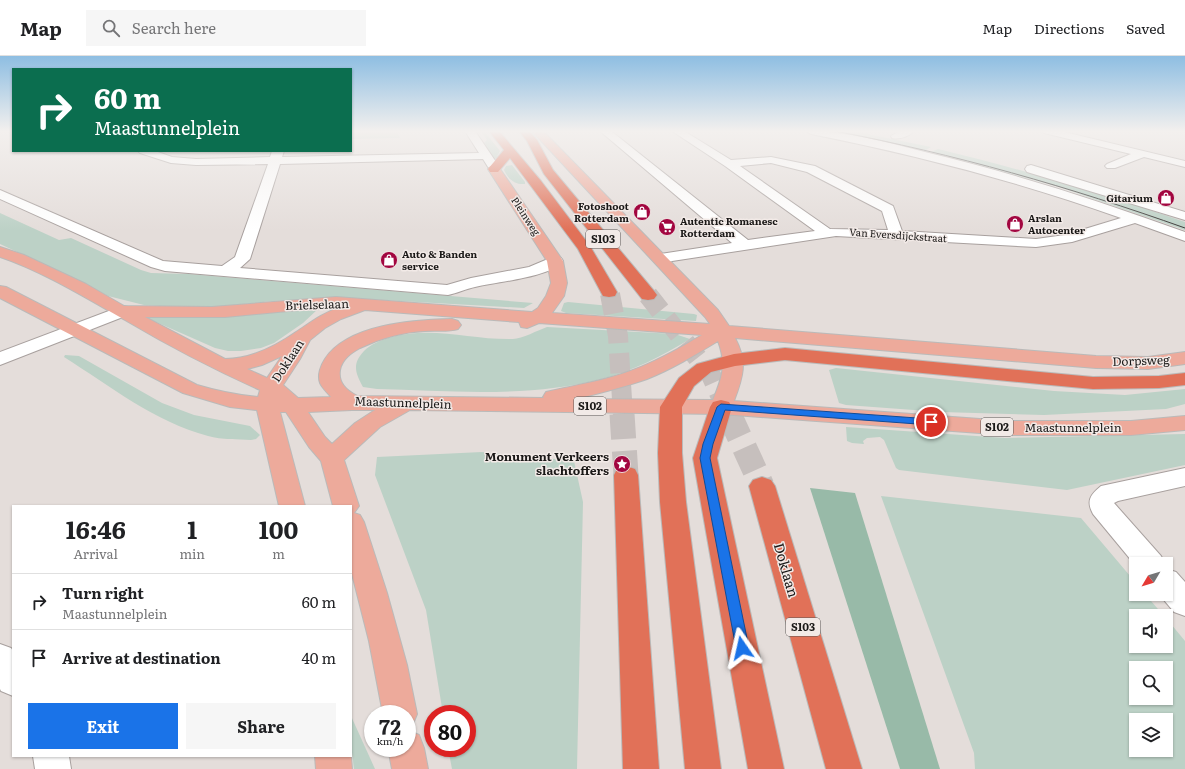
<!DOCTYPE html>
<html lang="en">
<head>
<meta charset="utf-8">
<style>
  :root { --surface:#fff; --page:#f6f6f6; --text:#202124; --muted:#757577; --line:#e0e0e0; --accent:#1a73e8 }
  body { margin:0; font-family:Literata,serif; background:var(--page); color:var(--text); height:100vh; display:flex; flex-direction:column; font-size:15px; white-space:nowrap }
  * { box-sizing:border-box; margin:0 }
  p { font-size:13px; color:var(--muted) }
  .icon { flex:none; width:22px; height:22px; fill:none; stroke:currentColor; stroke-width:2; stroke-linecap:round; stroke-linejoin:round }
  .map { position:relative; flex:1; overflow:hidden }
  .drawer { position:absolute; left:12px; top:449px; width:340px; height:252px; display:flex; flex-direction:column; background:var(--surface); border-radius:0px; box-shadow:0 1px 3px #0004 }
  .drawer>* { flex:none }
  .top-card { position:absolute; left:12px; top:12px; width:340px; height:84px; border-radius:0px; box-shadow:0 1px 3px #0004; background:#0b6e4f; color:#fff; overflow:hidden }
  .needle { width:26px; rotate:232deg }
  .controls { position:absolute; left:1129px; top:501px; display:grid; gap:8px }
  .controls a { display:grid; place-items:center; width:44px; height:44px; border-radius:0px; background:var(--surface); box-shadow:0 1px 3px #0004; font-size:20px }
  .speed { position:absolute; left:364px; top:649px; display:flex; gap:8px; font-size:20px; font-weight:700; text-align:center }
  .speed>* { display:grid; place-content:center; width:52px; height:52px; border-radius:50%; background:var(--surface); box-shadow:0 1px 3px #0004; line-height:1 }
  .speed small { font-size:10px; font-weight:400 }
  .speed .limit { border:6px solid #d22; background:#fff; color:#111 }
  .pin { position:absolute; display:grid; place-items:center; width:34px; height:34px; color:#fff; margin:-17px; border:2px solid #fff; border-radius:50%; box-shadow:0 1px 4px #0007 }
  .me { position:absolute; width:44px; margin:-22px; rotate:349deg; stroke-linejoin:round; filter:drop-shadow(0 0 3px #0008) }
  .turn { display:flex; align-items:center; gap:14px; height:84px; padding:0 16px; font-size:18px }
  .turn .icon { width:52px; height:52px; stroke-width:2.5 }
  .turn b { display:block; font-size:28px; line-height:34px }
  .eta { display:flex; justify-content:space-evenly; align-items:center; height:68px; text-align:center }
  .eta b { font-size:24px; font-weight:700; line-height:28px }
  .button { display:flex; gap:8px; margin-top:auto; padding:8px 16px }
  .button a { flex:1; height:46px; border-radius:0px; background:var(--accent); color:#fff; font-size:16px; font-weight:700; line-height:46px; text-align:center }
  .button a+a { background:var(--page); color:var(--text) }
  ul { padding:0; list-style:none }
  li { display:flex; align-items:center; gap:12px; height:56px; padding:0 16px; border-top:1px solid var(--line) }
  li div { flex:1 }
  li b { display:block; font-size:15px }
  li em { font-style:normal }
  header { display:flex; align-items:center; gap:24px; box-sizing:border-box; height:56px; padding:0 20px; background:var(--surface); border-bottom:1px solid var(--line) }
  header strong { font-size:19px }
  nav { display:flex; gap:22px; margin-inline-start:auto; font-size:14px }
  .search { width:280px; height:36px; background:var(--page); display:flex; align-items:center; gap:10px; box-sizing:border-box; padding:0 14px; border-radius:0px; color:var(--muted); font-size:15px }
  .map>svg:first-child { display:block }
  .green { fill:#bcd1c6; fill-rule:evenodd }
  .forest { fill:#98baa8 }
  .lines { fill:none; stroke-linecap:round; stroke-linejoin:round }
  .highway-tunnel-far2 { stroke:#c6bfbd; stroke-width:15; stroke-dasharray:15 8; stroke-linecap:butt }
  .highway-tunnel-far1 { stroke:#c6bfbd; stroke-width:20; stroke-dasharray:20 10; stroke-linecap:butt }
  .highway-tunnel { stroke:#c6bfbd; stroke-width:25; stroke-dasharray:25 12; stroke-linecap:butt }
  .minor-casing { stroke:#a8a09e; stroke-width:2 }
  .major-casing { stroke:#babab9; stroke-width:2 }
  .highway-casing { stroke:#babab9; stroke-width:2 }
  .minor { fill:#fff; fill-rule:evenodd }
  .major { fill:#edaa9b; fill-rule:evenodd }
  .highway { fill:#e17158; fill-rule:evenodd }
  .tram { stroke:#3a3736; stroke-width:1 }
  .route { fill:#1a73e8; stroke:#114b97 }
  .labels { text-anchor:middle; stroke-width:3; stroke-linejoin:round; paint-order:stroke }
  .far-poi-label { font-size:10px; font-weight:bold; fill:#1a1817; stroke:#f2eae7; text-anchor:start }
  .far-street-label { font-size:10px; fill:#1a1817; stroke:#f2eae7 }
  .shield { fill:#f2eae7; stroke:#5b5755; stroke-width:1 }
  .shield-label { font-size:11px; font-weight:bold; fill:#1a1817 }
  .street-label { font-size:12px; fill:#1a1817; stroke:#f2eae7 }
  .poi-label { font-size:12px; font-weight:bold; fill:#1a1817; stroke:#f2eae7; text-anchor:end }
  .near-street-label { font-size:14px; fill:#1a1817; stroke:#f2eae7 }
</style>
</head>
<body>
<header>
<strong>Map</strong>
<div class="search"><svg class="icon" aria-label="search" viewBox="0 0 24 24"><circle cx="10" cy="10" r="6"/><path d="M15 15l6 6"/></svg>Search here</div>
<nav><a>Map</a><a>Directions</a><a>Saved</a></nav>
</header>
<div class="map">
<svg width="1185" height="713" viewBox="0 0 1185 713">
  <rect width="100%" height="100%" fill="#e4ddda"/>
  <g class="green">
    <polygon points="351,75 397,75 400,82 351,83"/>
    <polygon points="481,75 484,75 500,95 496,102 494,103 484,87 487,84"/>
    <polygon points="829,75 853,75 931,91 924,95"/>
    <path d="M 938,93 C 1022,113 1104,138 1185,166 L 1185,174 L 1059,131 L 931,96 Z"/>
    <path d="M 512,109 L 525,126 L 525,128 C 515,129 508,123 504,114 L 506,110 Z"/>
    <polygon points="0,157 59,184 71,182 141,214 151,217 189,218 533,247 524,252 346,242 272,245 215,251 175,251 144,249 108,240 86,228 0,188"/>
    <polygon points="568,246 694,258 697,259 696,265 566,257 561,255 564,247"/>
    <polygon points="318,253 303,267 274,287 261,292 241,295 228,295 215,292 147,262 151,260 211,262"/>
    <path d="M 547,271 L 675,278 L 690,283 C 662,300 633,315 601,323 C 529,342 451,335 377,333 L 363,331 C 355,316 352,308 364,295 C 371,288 380,285 388,282 C 431,269 470,284 513,283 C 522,283 538,274 547,271 Z"/>
    <path d="M 65,299 L 79,300 L 162,347 L 194,359 L 250,370 L 260,379 L 256,383 L 251,384 C 238,383 222,384 208,380 C 155,366 110,330 64,301 Z"/>
    <polygon points="836,312 1054,335 1125,339 1185,333 1185,348 1166,353 1044,359 941,356 846,349 839,347 829,314"/>
    <polygon points="846,371 1005,382 1185,378 1185,409 1067,434 899,414 896,412 884,384 880,381 867,382 863,385 864,388 852,387 847,385"/>
    <polygon points="482,396 574,405 583,446 577,713 452,713 448,692 467,692 467,658 443,658 426,554 375,419 377,401"/>
    <path d="M 881,440 L 1081,462 L 1136,527 L 1136,538 L 1145,538 L 1164,560 L 1136,560 L 1136,590 L 1166,590 L 1166,562 L 1185,585 L 1185,713 L 975,713 L 974,697 ZM 1136,612 L 1166,612 L 1166,642 L 1136,642 ZM 1136,664 L 1166,664 L 1166,694 L 1136,694 Z"/>
    <polygon points="351,660 375,713 354,713 351,688"/>
  </g>
  <polygon class="forest" points="810,432 855,437 940,713 900,713"/>
  <g class="lines">
    <polyline class="highway-tunnel-far2" points="609,236 610,239"/>
    <g class="highway-tunnel-far1">
      <polyline points="610,238 618,280 623,359"/>
      <polyline points="648,239 711,319 729,359"/>
    </g>
    <g class="highway-tunnel">
      <polyline points="622,358 626,419"/>
      <polyline points="729,358 762,430"/>
    </g>
    <g class="minor-casing">
      <g id="minor">
        <path d="M 465,75 L 475,75 L 498,109 L 496,111 L 488,111 L 483,103 L 280,108 L 250,203 L 240,212 L 447,229 L 471,222 L 529,211 L 555,200 L 561,202 L 563,205 C 552,221 495,226 475,231 C 466,233 457,237 448,239 L 165,215 L 151,211 L 0,143 L 0,134 L 163,205 L 222,210 L 235,201 L 268,108 L 196,109 L 171,107 L 140,97 L 138,95 L 155,95 L 172,101 L 196,103 L 270,101 L 272,95 L 284,95 L 282,101 L 479,97 Z"/>
        <path d="M 600,75 L 611,75 L 748,184 L 815,175 L 725,110 L 672,75 L 684,75 L 731,104 L 771,101 L 815,110 L 893,150 L 902,175 L 1036,183 L 1065,179 L 1121,162 C 1020,126 917,99 811,78 L 806,75 C 846,75 886,86 925,96 C 1013,117 1100,145 1185,176 L 1185,185 L 1135,167 L 1072,186 L 1036,191 L 836,180 L 659,207 L 654,205 L 651,202 L 654,199 L 732,187 ZM 771,107 L 807,116 L 882,155 L 888,174 L 830,173 L 740,110 Z"/>
        <path d="M 900,75 L 914,75 C 910,80 899,84 892,82 L 891,80 Z"/>
        <polygon points="1043,75 1060,75 1185,105 1185,111 1144,101 1115,112 1107,112 1105,110 1107,108 1131,98 1044,77"/>
        <polygon points="1031,109 1185,156 1185,164 1027,116 1025,113 1027,110"/>
        <polygon points="122,250 128,251 131,255 128,259 0,309 0,296"/>
        <path d="M 1185,412 L 1185,430 L 1118,445 L 1114,447 L 1161,500 L 1165,508 L 1136,508 L 1136,510 L 1093,458 C 1086,445 1090,439 1101,430 Z"/>
        <polygon points="1166,513 1176,516 1185,526 1185,560 1174,556 1159,538 1166,538"/>
        <polygon points="0,588 11,592 13,595 13,640 1,635 0,633"/>
        <polygon points="33,700 69,700 71,713 35,713"/>
      </g>
    </g>
    <g class="major-casing">
      <g id="major">
        <path d="M 532,75 L 543,75 L 718,254 L 729,270 L 1096,300 L 1148,301 L 1185,296 L 1185,308 L 1148,313 L 1096,312 L 735,282 C 748,306 743,321 734,345 L 1007,365 L 1131,365 L 1185,360 L 1185,374 L 1131,379 L 1007,379 L 721,358 L 410,354 L 380,371 L 344,404 L 359,450 L 354,457 L 360,459 L 364,466 L 387,537 L 407,609 L 417,658 L 412,670 L 407,672 L 407,658 L 383,658 L 369,585 L 351,514 L 351,450 L 333,450 L 321,405 L 309,391 L 286,356 L 280,356 L 305,450 L 279,450 L 257,354 L 230,351 L 183,337 L 0,242 L 0,230 L 6,231 L 197,329 C 217,335 237,339 258,341 L 260,334 C 213,313 169,290 125,264 C 86,242 42,215 0,201 L 0,191 L 24,199 L 86,228 L 124,250 L 212,251 L 336,241 L 532,256 L 538,252 L 546,240 L 551,227 L 547,205 L 488,113 L 490,110 L 498,110 L 563,205 L 567,227 L 564,240 L 552,257 L 710,268 L 705,261 ZM 339,252 C 322,257 310,267 296,276 C 276,290 250,303 225,303 L 145,261 L 225,261 L 299,254 ZM 365,254 L 519,266 L 521,271 L 527,272 L 539,267 L 702,279 C 680,292 657,305 633,314 C 605,325 576,329 546,336 L 543,341 L 544,342 L 357,340 C 346,334 338,327 340,314 C 342,303 351,297 360,292 C 381,282 402,276 425,275 C 436,274 448,276 458,273 L 461,269 L 458,265 L 452,263 C 413,264 348,268 325,303 C 321,309 317,319 320,327 C 322,332 328,337 331,341 L 298,342 L 283,329 L 300,303 L 310,284 L 325,272 L 341,263 ZM 718,285 C 727,309 722,322 713,344 L 576,343 C 600,337 624,331 647,323 C 672,313 695,299 718,285 ZM 282,300 L 267,322 L 247,313 L 262,309 ZM 352,354 L 375,354 L 355,367 L 332,388 L 325,381 L 308,356 Z"/>
        <polygon points="407,674 419,679 424,692 428,713 392,713 388,692 407,692"/>
        <polygon points="315,700 351,700 352,713 316,713"/>
      </g>
    </g>
    <g class="highway-casing">
      <g id="highway">
        <polygon points="489,75 499,75 541,125 590,190 617,236 615,240 609,241 603,240 578,193 510,102 498,116 490,116 488,113 504,94"/>
        <polygon points="519,75 529,75 537,84 553,114 654,235 657,239 654,243 648,244 642,243 544,118 527,85"/>
        <polygon points="785,292 1093,321 1159,320 1185,317 1185,329 1159,332 1093,333 785,304 735,310 711,316 694,330 682,351 682,397 686,446 721,713 685,713 660,446 658,397 660,351 679,322 697,308 734,298"/>
        <polygon points="721,344 729,346 732,351 717,402 784,713 748,713 693,402 710,351 713,346"/>
        <polygon points="626,410 635,413 638,419 659,713 623,713 614,419 617,413"/>
        <polygon points="762,421 771,424 775,430 862,713 826,713 749,430 753,424"/>
      </g>
    </g>
    <use href="#minor" class="minor"/>
    <use href="#major" class="major"/>
    <use href="#highway" class="highway"/>
    <path class="tram" d="M 835,75 C 954,98 1070,131 1185,172"/>
  </g>
  <linearGradient id="sky" x2="0" y2="1"><stop stop-color="#8ebee2"/><stop offset="0.43" stop-color="#f3f0ee"/><stop offset="1" stop-color="#f3f0ee" stop-opacity="0"/></linearGradient>
  <rect width="1185" height="175" fill="url(#sky)"/>
  <polygon class="route" points="721,348 931,363 936,366 931,369 725,354 713,388 710,402 749,592 747,596 742,598 738,596 736,592 700,402 703,388 717,351"/>
  <defs>
    <g id="shop-disc" transform="scale(0.9)"><circle r="9.5" fill="#a20640" stroke="#f2eae7"/><path d="M-5-2.5h2.3a2.7 3.5 0 0 1 5.4 0H5L5.5 6h-11ZM-1.5-2.5h3a1.5 2.3 0 0 0-3 0Z" fill="#fff"/></g>
    <g id="supermarket-disc" transform="scale(0.9)"><circle r="9.5" fill="#a20640" stroke="#f2eae7"/><path d="M-6-5.5h2.5l.6 2H6L4.5 2H-2.5L-4.4-4H-6ZM-1.5 3.2a1.3 1.3 0 1 0 .1 0ZM3 3.2a1.3 1.3 0 1 0 .1 0Z" fill="#fff"/></g>
    <g id="sight-disc" transform="scale(0.9)"><circle r="9.5" fill="#a20640" stroke="#f2eae7"/><path d="M0-6L1.8-2.2L6-1.7L2.9 1.2L3.7 5.4L0 3.3L-3.7 5.4L-2.9 1.2L-6-1.7L-1.8-2.2Z" fill="#fff"/></g>
  </defs>
  <g fill-rule="evenodd">
    <use href="#shop-disc" x="1166" y="142"/>
    <use href="#shop-disc" x="642" y="156"/>
    <use href="#shop-disc" x="1015" y="168"/>
    <use href="#supermarket-disc" x="667" y="171"/>
    <use href="#shop-disc" x="389" y="204"/>
    <use href="#sight-disc" x="622" y="408"/>
  </g>
  <g class="labels">
    <g class="far-poi-label">
      <text x="1153" y="146" text-anchor="end">Gitarium</text>
      <text x="629" y="154" text-anchor="end">Fotoshoot<tspan x="629" dy="12">Rotterdam</tspan></text>
      <text x="1028" y="166">Arslan<tspan x="1028" dy="12">Autocenter</tspan></text>
      <text x="680" y="169">Autentic Romanesc<tspan x="680" dy="12">Rotterdam</tspan></text>
      <text x="402" y="202">Auto &amp; Banden<tspan x="402" dy="12">service</tspan></text>
    </g>
    <g class="far-street-label">
      <text transform="translate(526 160) rotate(57)" y="4">Pleinweg</text>
      <text transform="translate(898 179) rotate(4)" y="4">Van Eversdijckstraat</text>
    </g>
    <g class="shield">
      <rect x="586" y="174" width="34" height="18" rx="3"/>
      <rect x="574" y="341" width="32" height="18" rx="3"/>
      <rect x="981" y="362" width="32" height="18" rx="3"/>
      <rect x="786" y="562" width="34" height="18" rx="3"/>
    </g>
    <g class="shield-label">
      <text x="603" y="187">S103</text>
      <text x="590" y="354">S102</text>
      <text x="997" y="375">S102</text>
      <text x="803" y="575">S103</text>
    </g>
    <g class="street-label">
      <text transform="translate(317 249) rotate(-2)" y="4">Brielselaan</text>
      <text transform="translate(288 305) rotate(-57)" y="4">Doklaan</text>
      <text transform="translate(1141 305) rotate(-2)" y="4">Dorpsweg</text>
      <text transform="translate(403 347) rotate(2)" y="4">Maastunnelplein</text>
      <text x="1073" y="376">Maastunnelplein</text>
    </g>
    <g class="poi-label">
      <text x="609" y="405">Monument Verkeers<tspan x="609" dy="14">slachtoffers</tspan></text>
    </g>
    <g class="near-street-label">
      <text transform="translate(786 514) rotate(74)" y="5">Doklaan</text>
    </g>
  </g>
</svg>
<div class="controls">
<a><svg class="needle" viewBox="-14 -14 28 28"><path d="M0-13l5 13h-10z" fill="#e53935"/><path d="M0 13l5-13h-10z" fill="#757577"/></svg></a>
<a><svg class="icon" aria-label="sound" viewBox="0 0 24 24"><path d="M4 9h4l5-4v14l-5-4H4zM17 9q2 3 0 6"/></svg></a>
<a><svg class="icon" aria-label="search" viewBox="0 0 24 24"><circle cx="10" cy="10" r="6"/><path d="M15 15l6 6"/></svg></a>
<a><svg class="icon" aria-label="layers" viewBox="0 0 24 24"><path d="M12 4l9 5-9 5-9-5zM3 14l9 5 9-5"/></svg></a>
</div>
<div class="speed"><div>72<small>km/h</small></div><div class="limit">80</div></div>
<div class="pin" style="left:931px;top:366px;background:#d93025"><svg class="icon" aria-label="arrive" viewBox="0 0 24 24"><path d="M6 21V4h12l-3 4 3 4H6"/></svg></div>
<svg class="me" style="left:742px;top:592px" viewBox="-20 -20 40 40"><path d="M0-17L14 15 0 8-14 15z" fill="#1a73e8" stroke="#fff" stroke-width="4"/></svg>
<div class="top-card">
<div class="turn"><svg class="icon" aria-label="right" viewBox="0 0 24 24"><path d="M7 20v-9h11M14 6l5 5-5 5"/></svg><div><b>60 m</b>Maastunnelplein</div></div>
</div>
<section class="drawer">
<div class="eta">
<div><b>16:46</b><p>Arrival</p></div>
<div><b>1</b><p>min</p></div>
<div><b>100</b><p>m</p></div>
</div>
<ul>
<li><svg class="icon" aria-label="right" viewBox="0 0 24 24"><path d="M7 20v-9h11M14 6l5 5-5 5"/></svg><div><b>Turn right</b><p>Maastunnelplein</p></div><em>60 m</em></li>
<li><svg class="icon" aria-label="arrive" viewBox="0 0 24 24"><path d="M6 21V4h12l-3 4 3 4H6"/></svg><div><b>Arrive at destination</b></div><em>40 m</em></li>
</ul>
<div class="button"><a>Exit</a><a>Share</a></div>
</section>
</div>
</body>
</html>
